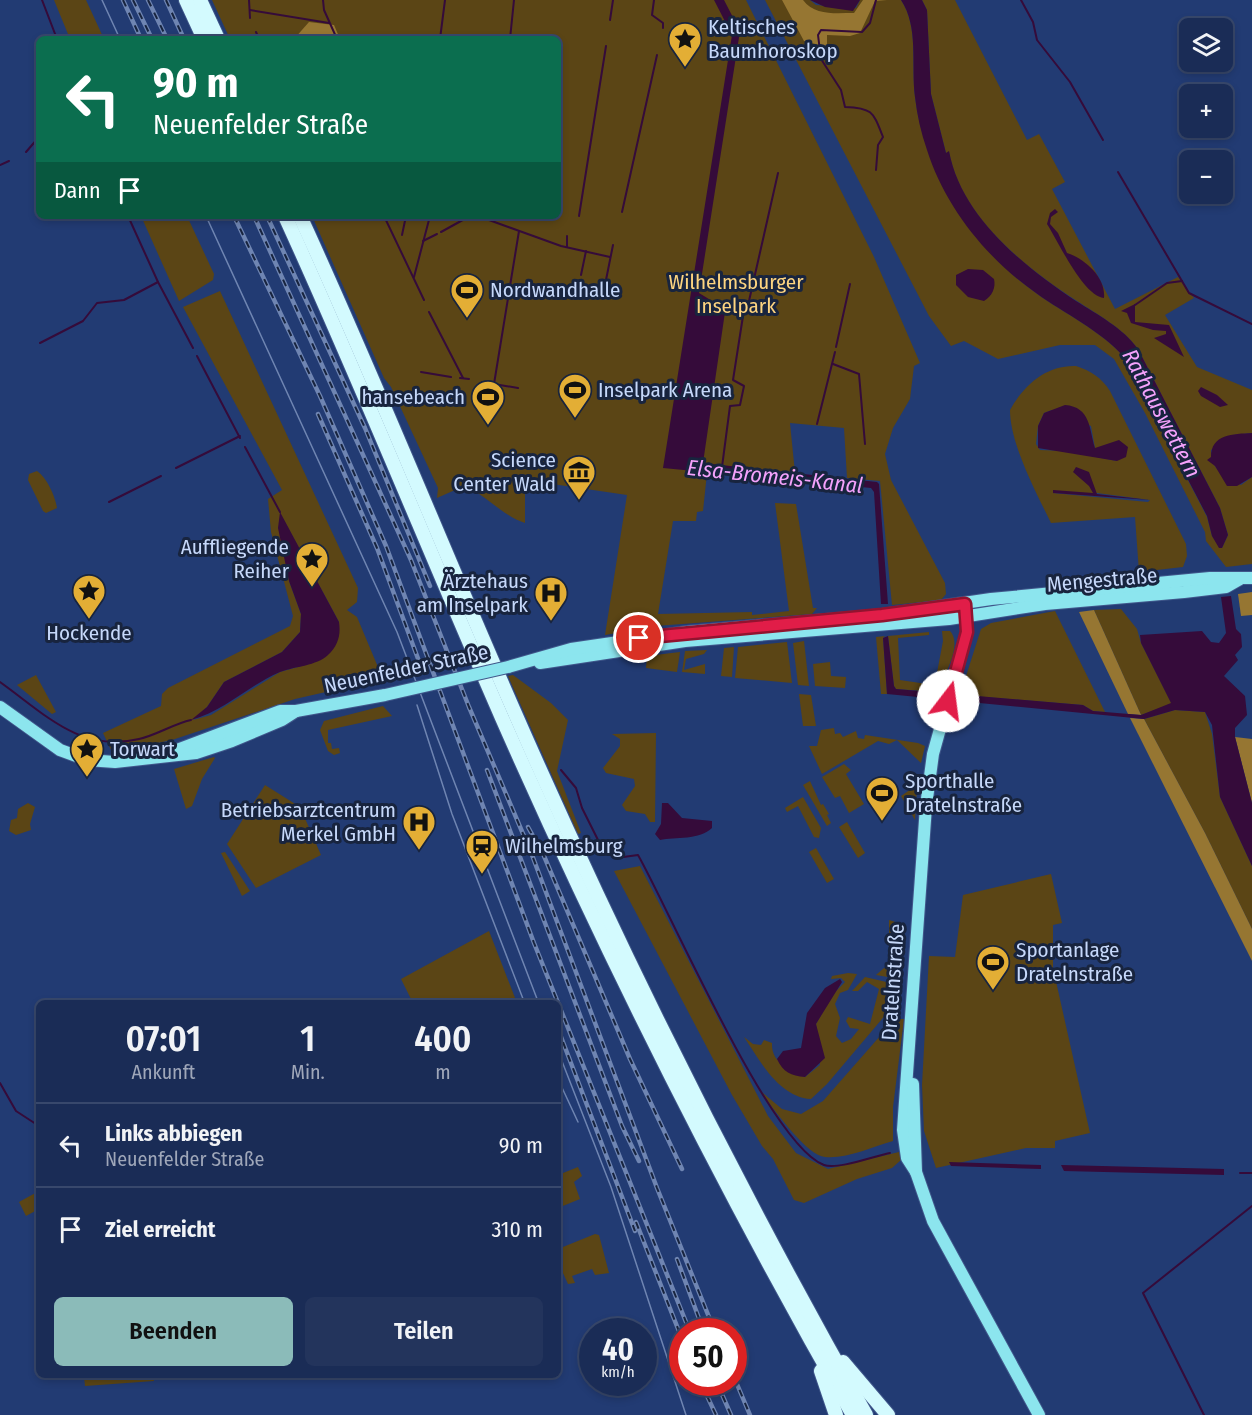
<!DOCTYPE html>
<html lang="de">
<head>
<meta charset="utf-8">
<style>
  :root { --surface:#1a2c56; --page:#23345c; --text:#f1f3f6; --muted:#9fa7b9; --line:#38486c; --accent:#8bbbb9 }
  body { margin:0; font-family:"Fira Sans Condensed",sans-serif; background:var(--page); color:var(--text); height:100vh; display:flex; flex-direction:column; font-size:22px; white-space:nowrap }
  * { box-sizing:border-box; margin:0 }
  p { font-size:20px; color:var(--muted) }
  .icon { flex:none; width:33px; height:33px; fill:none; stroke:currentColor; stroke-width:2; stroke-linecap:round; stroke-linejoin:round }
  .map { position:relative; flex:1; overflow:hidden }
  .sheet { position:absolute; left:36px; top:1000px; width:525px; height:378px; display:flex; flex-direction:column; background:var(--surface); border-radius:9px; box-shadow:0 3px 9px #0003,0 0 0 2px var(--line) }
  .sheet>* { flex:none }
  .banner { position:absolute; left:36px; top:36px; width:525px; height:183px; border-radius:9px; box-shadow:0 3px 9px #0003,0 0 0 2px var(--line); background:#0b6e4f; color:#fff; overflow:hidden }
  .tools { position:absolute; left:1179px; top:18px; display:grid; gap:12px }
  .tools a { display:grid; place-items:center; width:54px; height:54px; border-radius:9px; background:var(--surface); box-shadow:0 3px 9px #0003,0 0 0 2px var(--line); font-size:30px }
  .speed { position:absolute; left:579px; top:1318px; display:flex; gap:12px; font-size:30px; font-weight:700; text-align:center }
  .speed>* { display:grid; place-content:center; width:78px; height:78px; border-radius:50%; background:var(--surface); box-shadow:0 3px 9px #0003,0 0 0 2px var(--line); line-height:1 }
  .speed small { font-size:15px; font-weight:400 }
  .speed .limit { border:9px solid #d22; background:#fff; color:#111 }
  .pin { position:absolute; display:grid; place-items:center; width:51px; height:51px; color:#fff; margin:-26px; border:3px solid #fff; border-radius:50%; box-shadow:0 2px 6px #0007 }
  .me { position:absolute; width:66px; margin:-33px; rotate:15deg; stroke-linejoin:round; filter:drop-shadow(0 0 4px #0008) }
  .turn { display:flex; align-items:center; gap:21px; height:126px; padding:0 18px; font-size:27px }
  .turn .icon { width:78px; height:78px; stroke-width:2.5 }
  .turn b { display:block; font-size:42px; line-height:51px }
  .then { display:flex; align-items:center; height:57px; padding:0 18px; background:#0003; gap:12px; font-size:22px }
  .eta { display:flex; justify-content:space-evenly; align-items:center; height:102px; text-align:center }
  .eta b { font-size:36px; font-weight:600; line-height:42px }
  .action { display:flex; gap:12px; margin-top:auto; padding:12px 18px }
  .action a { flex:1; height:69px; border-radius:9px; background:var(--accent); color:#111; font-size:24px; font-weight:600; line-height:69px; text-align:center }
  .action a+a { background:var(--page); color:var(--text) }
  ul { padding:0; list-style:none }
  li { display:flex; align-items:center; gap:18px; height:84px; padding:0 18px; border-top:2px solid var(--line) }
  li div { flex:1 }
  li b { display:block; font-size:22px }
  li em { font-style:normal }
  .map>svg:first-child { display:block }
  .green { fill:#5b4515; fill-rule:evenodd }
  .forest { fill:#967632 }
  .water { fill:#350b3a }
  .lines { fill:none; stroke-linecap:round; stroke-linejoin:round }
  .stream { stroke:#350b3a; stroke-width:2 }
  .major-casing { stroke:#40578b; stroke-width:14 }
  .highway-casing { stroke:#40578b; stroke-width:16 }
  .major { stroke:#8ce5ee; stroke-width:12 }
  .highway { stroke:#d3fafe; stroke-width:14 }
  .tram { stroke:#6f85b2; stroke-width:1.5 }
  .rail-casing { stroke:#6f85b2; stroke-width:4.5 }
  .rail { stroke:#18243e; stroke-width:2; stroke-dasharray:7; stroke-linecap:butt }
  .major-bridge-casing { stroke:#40578b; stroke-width:14; stroke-linecap:butt }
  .major-bridge { stroke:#8ce5ee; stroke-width:12 }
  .route-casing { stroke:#92132f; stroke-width:15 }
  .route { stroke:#e11d48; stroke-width:10 }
  .labels { text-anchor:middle; stroke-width:6; stroke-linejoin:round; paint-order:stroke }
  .poi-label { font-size:21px; fill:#c6d8fa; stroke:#18243e; text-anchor:start }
  .park-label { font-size:21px; fill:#fdd480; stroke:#18243e }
  .street-label { font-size:21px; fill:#c6d8fa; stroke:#18243e }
  .water-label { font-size:22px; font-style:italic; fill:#f4a2fc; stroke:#18243e }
</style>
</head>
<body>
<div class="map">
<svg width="1252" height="1415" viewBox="0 0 1252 1415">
  <rect width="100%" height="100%" fill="#223b73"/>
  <g class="green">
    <polygon points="54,0 86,0 104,39 70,39"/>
    <path d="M 212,0 L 746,0 L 874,257 L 920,363 L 914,366 L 910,399 L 893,428 L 885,454 L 891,480 L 945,583 L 946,594 L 941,600 L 892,605 L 880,481 L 847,478 L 844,428 L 790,423 L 795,473 L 708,464 L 703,511 L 697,512 L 696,521 L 673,521 L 658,614 L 752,612 L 752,615 L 789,611 L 775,503 L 796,504 L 813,608 L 817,608 L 812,614 L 656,626 L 605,635 L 627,495 L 525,480 L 525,523 C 499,515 482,488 456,485 L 455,490 L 437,498 L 438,488 L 391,387 L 384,378 L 312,216 L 558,216 L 558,39 L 230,39 Z"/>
    <path d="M 765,0 L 810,0 L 816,5 L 856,8 L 860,0 L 901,0 C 919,27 911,64 915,97 C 918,123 927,151 938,175 C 957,220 996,265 1036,293 C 1065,314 1100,330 1124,357 L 1207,517 L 1212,536 L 1222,548 L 1228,535 L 1220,508 L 1138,349 C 1123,328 1098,315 1077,301 C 1023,266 961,216 949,152 L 946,153 L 931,94 L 927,10 L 922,0 L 955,0 L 1027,140 L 1039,134 L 1065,182 L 1052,189 L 1115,309 L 1178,277 L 1194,298 L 1165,315 L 1197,367 L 1252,390 L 1252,433 L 1233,435 L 1211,450 C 1211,471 1225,476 1241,485 L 1252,477 L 1252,564 L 1226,567 L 1206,541 L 1205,532 L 1145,413 L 1114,359 L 1095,345 L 1060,345 L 998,359 L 964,341 L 951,346 L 929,316 Z"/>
    <polygon points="141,216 187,216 214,274 213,280 179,301"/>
    <path d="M 220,291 L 358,588 L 357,602 L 347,610 L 357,617 L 383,679 L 295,699 L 172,740 L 112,752 L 103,733 L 161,706 L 162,694 L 168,688 L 290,626 L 293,616 L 271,532 L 268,499 L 282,490 L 183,307 ZM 280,513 L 339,622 L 312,663 L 280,672 L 211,715 L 193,720 L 207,707 L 224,682 L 282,652 L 300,632 L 301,614 L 289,581 Z"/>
    <path d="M 1076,366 C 1091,371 1101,377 1110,391 L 1186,544 L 1187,556 L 1183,567 L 1139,572 L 1135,517 L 1051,523 C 1036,492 1010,444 1010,410 C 1024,385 1046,365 1076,366 ZM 1052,410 L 1091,426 L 1095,448 L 1100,448 L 1117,461 L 1066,451 L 1040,450 L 1036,444 L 1038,426 L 1044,413 ZM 1053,493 L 1097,493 L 1150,500 L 1148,502 Z"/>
    <path d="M 37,471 C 47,478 55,496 57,508 L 46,513 L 43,511 L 28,480 L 29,474 Z"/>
    <polygon points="1121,609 1137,629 1141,643 1172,704 1141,715 1094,610"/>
    <polygon points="1055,611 1105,712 1093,711 1083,705 960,695 981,629 991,623"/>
    <path d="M 942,631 L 950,631 C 961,643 949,666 943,679 L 936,678 L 943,641 Z"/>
    <polygon points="929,632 929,635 898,638 900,680 940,686 938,692 896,689 894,686 888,636"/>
    <polygon points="885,636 883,638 887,694 881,694 876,637"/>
    <polygon points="804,641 809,686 798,685 793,643"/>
    <polygon points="787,642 792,683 735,678 738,647"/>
    <polygon points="734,647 732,677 721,676 724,648"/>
    <polygon points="707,650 704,654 686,659 684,670 705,664 705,674 682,672 685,651"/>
    <polygon points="680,652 677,672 646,668 647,656"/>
    <polygon points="830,662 831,676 846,677 845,688 815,686 813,664"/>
    <polygon points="36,675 56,712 52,714 17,685"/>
    <polygon points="513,675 551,703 568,720 557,771 581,833 578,834 508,676"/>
    <polygon points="799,694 811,695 816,726 803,726"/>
    <polygon points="383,706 392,716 328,730 328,743 331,743 332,749 339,748 340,753 334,755 328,751 320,730 324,721"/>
    <polygon points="1175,710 1205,712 1212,734 1220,797 1252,866 1252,929 1205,833 1144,719"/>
    <polygon points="834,728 835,734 840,733 843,737 856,731 858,738 864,739 865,735 918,743 925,746 921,763 897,740 889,744 878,741 822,774 809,746 817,746 821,730"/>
    <polygon points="656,733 655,822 650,822 645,814 626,811 622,805 635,786 634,779 606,773 603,768 620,746 620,739 612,734"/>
    <polygon points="214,757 215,758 202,779 192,806 186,809 174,769"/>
    <polygon points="844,764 851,770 846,774 864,804 849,813 840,796 835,798 822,777"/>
    <polygon points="810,781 821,805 823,804 829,814 827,815 831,823 827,826 803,785"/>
    <polygon points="265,785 300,807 321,855 256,888 227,844"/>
    <polygon points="914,787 917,787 915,820 901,796"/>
    <polygon points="803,797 821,828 819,838 814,837 798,806 787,812 785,808"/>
    <polygon points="28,803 35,807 30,824 31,830 16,835 9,831 11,820 17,818 18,809"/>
    <polygon points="847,822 865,853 858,858 839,827"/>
    <polygon points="816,848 834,879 827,883 809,852"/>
    <polygon points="225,852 250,891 242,896 221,853"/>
    <polygon points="640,866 768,1116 796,1153 828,1169 899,1152 901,1160 892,1168 857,1179 804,1203 794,1200 773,1159 762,1146 732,1095 614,871"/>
    <polygon points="1051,874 1062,923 1053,925 1053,968 1090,1133 1055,1141 1055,1148 1026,1148 936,1168 924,1131 922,1085 929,956 955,957 963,895"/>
    <polygon points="889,920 902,924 899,979 876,975 884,968 889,968"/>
    <polygon points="489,931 517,1003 413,1003 401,979"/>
    <path d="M 848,973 L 857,974 L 848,990 L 840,993 L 835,1004 L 840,1018 L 836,1036 L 842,1043 L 851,1039 L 859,1029 L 850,1028 L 846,1021 L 848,1017 L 870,1024 L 879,989 L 867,982 L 858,991 L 852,991 L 865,977 L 895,984 L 893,1006 L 827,1084 L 811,1099 C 779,1097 760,1061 744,1037 L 753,1044 L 761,1045 L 764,1040 L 772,1043 C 771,1063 789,1069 805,1077 L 820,1065 L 816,1024 L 833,994 L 845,982 L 841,978 L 831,979 L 832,976 Z"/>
    <path d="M 895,1019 L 904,1019 L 893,1107 L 893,1141 C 872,1147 847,1159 825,1157 C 806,1156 771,1105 758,1089 L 782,1109 L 801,1114 L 823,1101 Z"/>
    <polygon points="578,1167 582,1176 574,1182 580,1199 558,1208 558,1175"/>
    <polygon points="39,1191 39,1209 26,1216 19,1202"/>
    <polygon points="595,1234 599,1235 609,1273 595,1275 592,1269 572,1276 575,1283 568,1284 558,1262 558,1249"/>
    <polygon points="84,1376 153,1376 154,1381 85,1386"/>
  </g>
  <g class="forest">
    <path d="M 782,0 L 803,0 C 815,16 835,13 854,13 L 863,0 L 887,0 L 875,1 L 860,33 L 850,36 L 827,35 L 827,47 L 804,41 Z"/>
    <polygon points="309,22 334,25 340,39 294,39"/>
    <polygon points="1252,592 1252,615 1241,616 1238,594"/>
    <polygon points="1094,610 1141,715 1128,714 1079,612"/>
    <polygon points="1130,718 1144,719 1205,833 1252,929 1252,961"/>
    <polygon points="1235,737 1252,739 1252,803"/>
  </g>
  <g class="water">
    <polygon points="714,0 724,0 740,31 699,293 722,307 725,312 703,463 877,482 879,484 888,604 881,604 874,492 871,488 663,468 732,35"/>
    <polygon points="810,0 860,0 853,11 825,7"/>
    <path d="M 901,0 L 922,0 L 927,10 L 931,94 L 946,153 L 949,151 C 961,216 1023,266 1076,301 C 1098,315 1123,328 1138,349 L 1220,508 L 1228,535 L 1222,548 L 1219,548 L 1212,536 L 1207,516 L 1124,357 C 1100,330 1065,314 1036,293 C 987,259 945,207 927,150 C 921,133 917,115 915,97 C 911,64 919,27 901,0 Z"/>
    <path d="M 1055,209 L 1058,212 L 1051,217 L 1050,224 L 1058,233 L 1067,253 C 1085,259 1106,277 1104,298 C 1083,296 1058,241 1047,224 L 1050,213 Z"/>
    <path d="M 968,269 L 983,270 L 994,279 C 996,288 992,296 984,301 L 968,297 L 956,285 L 956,275 Z"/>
    <polygon points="1135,304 1135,322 1169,325 1184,357 1154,338 1166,334 1166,331 1153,330 1131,323 1127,313 1121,311"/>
    <polygon points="1201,387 1217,395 1228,405 1220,407 1201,396 1198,391"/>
    <path d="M 1065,405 C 1091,407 1089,429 1095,448 L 1119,440 L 1128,447 L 1126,457 L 1117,461 L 1038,448 L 1038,426 L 1044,413 Z"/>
    <path d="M 1252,433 L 1252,477 L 1237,486 L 1227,486 L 1215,466 L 1207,460 L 1211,457 C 1211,434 1233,434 1252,433 Z"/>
    <polygon points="1076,467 1089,472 1097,494 1150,500 1053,493 1053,490 1093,493 1089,486 1073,472"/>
    <path d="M 280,512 L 339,622 C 341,635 338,646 328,655 C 316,666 296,666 280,672 C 249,685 225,711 191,720 L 207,707 L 224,682 L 282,652 L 300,632 L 301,614 L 289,581 L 278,528 Z"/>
    <polygon points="1231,596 1236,629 1241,634 1242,647 1235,655 1238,660 1224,676 1245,696 1247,715 1235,728 1235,737 1252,803 1252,866 1220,797 1212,725 1205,712 1175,710 1144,719 887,694 883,638 888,636 894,686 896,689 1083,705 1093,711 1141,715 1171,703 1141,643 1140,635 1202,631 1211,642 1219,643 1226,633 1221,597"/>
    <path d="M 662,803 L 668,803 L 682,818 L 712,821 L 712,828 C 700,840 675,837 660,840 L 655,834 L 661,824 Z"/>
    <path d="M 840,979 L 842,982 L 816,1024 L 825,1058 L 805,1077 C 791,1076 783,1072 777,1059 L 783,1051 L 801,1048 L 807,1013 L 825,988 Z"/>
    <polygon points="949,1162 1041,1165 1041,1169 951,1166"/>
    <polygon points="1061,1165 1224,1169 1224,1175 1064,1171"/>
  </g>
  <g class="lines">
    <g class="stream">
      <polyline points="42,0 57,39"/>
      <polyline points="249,0 250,18"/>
      <polyline points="323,0 324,10 337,39"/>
      <polyline points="654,0 652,15 663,23 663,28"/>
      <path d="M 876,0 L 870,23 L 862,32 L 821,30 L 818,35 L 821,59 L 841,90 L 845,107 C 873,108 873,112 883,137 L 878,145 L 876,170"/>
      <polyline points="1021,0 1033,22 1037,40 1070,82 1103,140"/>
      <polyline points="250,10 329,23"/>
      <polyline points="610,20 613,0"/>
      <polyline points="256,32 259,39"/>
      <polyline points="440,39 445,0"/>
      <polyline points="510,39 514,0"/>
      <polyline points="26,152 39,137"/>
      <polyline points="0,165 9,161"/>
      <polyline points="1118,172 1189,293 1252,324"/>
      <polyline points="622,212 657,55"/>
      <polyline points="128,216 158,282 193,348"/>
      <polyline points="384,216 424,300"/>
      <polyline points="478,216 561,246 610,257"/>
      <polyline points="579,216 606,46"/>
      <polyline points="441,232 470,216"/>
      <polyline points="402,235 406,216"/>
      <polyline points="423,241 437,234"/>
      <polyline points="567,247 567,236"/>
      <polyline points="581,275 586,251"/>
      <polyline points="414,277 430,216"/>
      <polyline points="606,280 613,245"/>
      <polyline points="749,301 778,173"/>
      <polyline points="1135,305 1167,283 1182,281"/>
      <polyline points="429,312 463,378"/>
      <polyline points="40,343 83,321 97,303 124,300 158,282"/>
      <polyline points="836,347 850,284"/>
      <polyline points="197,356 240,438"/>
      <polyline points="833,364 859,374 865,444"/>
      <polyline points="421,372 451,377"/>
      <polyline points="460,378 469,379"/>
      <polyline points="482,382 493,384"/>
      <polyline points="518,388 494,384 519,231"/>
      <polyline points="817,424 835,352"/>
      <polyline points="245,447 280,512"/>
      <polyline points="722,467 730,406 740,405 744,386 733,380 743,316"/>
      <polyline points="176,468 240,436"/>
      <polyline points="109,502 161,476"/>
      <path d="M 0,682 C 45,714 80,753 139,739 C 157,735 173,724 191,720"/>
      <path d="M 561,770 L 576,788 L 582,808 L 603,850 L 616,858 L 638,855 C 671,913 770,1145 824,1165 C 837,1170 875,1156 890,1153"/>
      <polyline points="0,1083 16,1111 39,1126"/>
      <polyline points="1240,1173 1252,1173"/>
      <polyline points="1204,1415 1143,1293 1252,1206"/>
    </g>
    <g class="major-casing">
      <g id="major">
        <polyline points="540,663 685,641 949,619 1045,604 1184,592 1226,587 1240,579"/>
        <polyline points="508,667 571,649 687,632 882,615 991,599 1210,578 1252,578"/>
        <polyline points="948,701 967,632 965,609"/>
        <polyline points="947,704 933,754 926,806 903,1130 907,1158 916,1172 933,1221 1039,1415"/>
        <polyline points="0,707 60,750 87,760 115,762 196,753 232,741 282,720 296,711"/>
        <polyline points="174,751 280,711 296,711 385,695"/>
        <polyline points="913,1084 916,1172"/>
      </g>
    </g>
    <g class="highway-casing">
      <g id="highway">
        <polyline points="186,0 204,39"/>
        <polyline points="200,0 218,39"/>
        <path d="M 285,216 C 361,382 429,551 502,718 C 607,956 724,1189 853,1415"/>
        <path d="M 300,216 C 375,379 442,547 514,711 C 619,951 737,1187 866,1415"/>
        <polyline points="843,1362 888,1415"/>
        <polyline points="821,1371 836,1415"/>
      </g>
    </g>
    <use href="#major" class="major"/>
    <use href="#highway" class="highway"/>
    <g class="tram">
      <polyline points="102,0 120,39"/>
      <polyline points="206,216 397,632 539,1004"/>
      <polyline points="417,705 452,814 525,1004"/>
      <polyline points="558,1051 611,1187 686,1415"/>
      <polyline points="558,1079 578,1122"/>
    </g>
    <g class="rail-casing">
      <g id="rail">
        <polyline points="123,0 141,39"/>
        <polyline points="133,0 152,39"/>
        <polyline points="148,0 167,39"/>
        <polyline points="166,0 184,39"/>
        <polyline points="234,216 320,396 386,546 534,943 690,1332"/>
        <polyline points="254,216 411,560 469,707 532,855 657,1188 715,1332"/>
        <polyline points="267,216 365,428 430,586"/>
        <polyline points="318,414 377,548 420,664"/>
        <polyline points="487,770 622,1126 639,1161"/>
        <polyline points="528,827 544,856 630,1059 682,1169"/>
        <polyline points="558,1029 635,1231"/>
        <polyline points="636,1222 682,1339"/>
        <polyline points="677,1259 704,1332"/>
        <polyline points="734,1377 750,1415"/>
        <polyline points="701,1383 716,1415"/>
        <polyline points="717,1383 731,1415"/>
      </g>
    </g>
    <use href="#rail" class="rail"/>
    <g class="major-bridge-casing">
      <polyline id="major-bridge" points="385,695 508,667"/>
    </g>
    <use href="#major-bridge" class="major-bridge"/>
  </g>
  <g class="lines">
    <g class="route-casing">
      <polyline id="route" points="639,638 882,615 965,604 967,632 948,701"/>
    </g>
    <use href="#route" class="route"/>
  </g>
  <defs>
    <g id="sight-pin" transform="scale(1.725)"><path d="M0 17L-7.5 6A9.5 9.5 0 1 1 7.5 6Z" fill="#e3ae35" stroke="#18243e"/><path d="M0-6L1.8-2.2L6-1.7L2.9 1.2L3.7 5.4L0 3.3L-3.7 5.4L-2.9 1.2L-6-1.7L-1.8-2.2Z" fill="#111"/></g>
    <g id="stadium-pin" transform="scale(1.725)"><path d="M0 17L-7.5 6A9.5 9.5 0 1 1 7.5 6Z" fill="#e3ae35" stroke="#18243e"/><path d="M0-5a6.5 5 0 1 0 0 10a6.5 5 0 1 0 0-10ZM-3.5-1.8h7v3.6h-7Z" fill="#111"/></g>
    <g id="museum-pin" transform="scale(1.725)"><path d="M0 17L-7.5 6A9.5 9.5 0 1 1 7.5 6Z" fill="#e3ae35" stroke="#18243e"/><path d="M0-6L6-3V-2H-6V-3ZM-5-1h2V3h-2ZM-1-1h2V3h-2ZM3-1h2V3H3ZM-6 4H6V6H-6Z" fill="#111"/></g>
    <g id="hospital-pin" transform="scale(1.725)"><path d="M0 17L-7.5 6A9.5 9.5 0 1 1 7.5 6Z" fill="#e3ae35" stroke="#18243e"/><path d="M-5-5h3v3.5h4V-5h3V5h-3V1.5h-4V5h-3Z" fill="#111"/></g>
    <g id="station-pin" transform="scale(1.725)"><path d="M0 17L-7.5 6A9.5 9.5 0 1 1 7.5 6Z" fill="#e3ae35" stroke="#18243e"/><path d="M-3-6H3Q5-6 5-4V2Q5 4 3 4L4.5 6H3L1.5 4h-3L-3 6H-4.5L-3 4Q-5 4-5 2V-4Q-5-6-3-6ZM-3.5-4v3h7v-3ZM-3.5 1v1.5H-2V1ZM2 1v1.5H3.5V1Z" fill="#111"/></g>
  </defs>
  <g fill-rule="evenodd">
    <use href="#sight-pin" x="685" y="39"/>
    <use href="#stadium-pin" x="467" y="290"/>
    <use href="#stadium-pin" x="575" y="390"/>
    <use href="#stadium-pin" x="488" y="397"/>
    <use href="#museum-pin" x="579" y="472"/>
    <use href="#sight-pin" x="312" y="559"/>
    <use href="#sight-pin" x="89" y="591"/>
    <use href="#hospital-pin" x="551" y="593"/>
    <use href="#sight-pin" x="87" y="749"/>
    <use href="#stadium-pin" x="882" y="793"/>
    <use href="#hospital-pin" x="419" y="822"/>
    <use href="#station-pin" x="482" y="846"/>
    <use href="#stadium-pin" x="993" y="962"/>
  </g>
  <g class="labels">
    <g class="poi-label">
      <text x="708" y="34">Keltisches<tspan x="708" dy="24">Baumhoroskop</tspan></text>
      <text x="490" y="297">Nordwandhalle</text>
      <text x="598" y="397">Inselpark Arena</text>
      <text x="465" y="404" text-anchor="end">hansebeach</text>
      <text x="556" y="467" text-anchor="end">Science<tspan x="556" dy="24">Center Wald</tspan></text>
      <text x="289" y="554" text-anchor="end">Auffliegende<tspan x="289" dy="24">Reiher</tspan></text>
      <text x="528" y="588" text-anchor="end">Ärztehaus<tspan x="528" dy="24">am Inselpark</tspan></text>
      <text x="89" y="640" text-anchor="middle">Hockende</text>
      <text x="110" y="756">Torwart</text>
      <text x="905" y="788">Sporthalle<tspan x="905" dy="24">Dratelnstraße</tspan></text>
      <text x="396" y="817" text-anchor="end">Betriebsarztcentrum<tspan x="396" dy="24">Merkel GmbH</tspan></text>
      <text x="505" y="853">Wilhelmsburg</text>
      <text x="1016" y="957">Sportanlage<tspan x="1016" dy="24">Dratelnstraße</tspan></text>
    </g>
    <g class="park-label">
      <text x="736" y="289">Wilhelmsburger<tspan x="736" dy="24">Inselpark</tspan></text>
    </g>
    <g class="street-label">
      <text transform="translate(1102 580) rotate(-5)" y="7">Mengestraße</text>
      <text transform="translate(406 669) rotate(-12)" y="7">Neuenfelder Straße</text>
      <text transform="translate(893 982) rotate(-86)" y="7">Dratelnstraße</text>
    </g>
    <g class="water-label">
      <text transform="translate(1162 413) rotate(62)" y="8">Rathauswettern</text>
      <text transform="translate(775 476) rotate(6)" y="8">Elsa-Bromeis-Kanal</text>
    </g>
  </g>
</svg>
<div class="tools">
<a><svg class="icon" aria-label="layers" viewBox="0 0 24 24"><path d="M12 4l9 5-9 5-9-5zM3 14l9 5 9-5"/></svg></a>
<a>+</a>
<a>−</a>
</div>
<div class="speed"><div>40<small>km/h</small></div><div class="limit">50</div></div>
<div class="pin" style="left:639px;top:638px;background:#d93025"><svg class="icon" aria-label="arrive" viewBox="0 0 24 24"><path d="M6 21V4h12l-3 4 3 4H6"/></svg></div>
<svg class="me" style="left:948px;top:701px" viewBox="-20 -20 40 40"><circle r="19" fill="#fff"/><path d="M0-13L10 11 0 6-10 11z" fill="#e11d48"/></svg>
<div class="banner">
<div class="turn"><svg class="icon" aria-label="left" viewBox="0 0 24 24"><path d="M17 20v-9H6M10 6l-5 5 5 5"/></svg><div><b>90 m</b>Neuenfelder Straße</div></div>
<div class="then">Dann<svg class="icon" aria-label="arrive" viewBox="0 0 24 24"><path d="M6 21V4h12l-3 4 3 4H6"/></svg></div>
</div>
<section class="sheet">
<div class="eta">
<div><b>07:01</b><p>Ankunft</p></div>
<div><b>1</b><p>Min.</p></div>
<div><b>400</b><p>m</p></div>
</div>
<ul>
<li><svg class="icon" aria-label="left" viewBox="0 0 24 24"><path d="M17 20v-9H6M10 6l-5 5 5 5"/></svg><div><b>Links abbiegen</b><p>Neuenfelder Straße</p></div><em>90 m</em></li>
<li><svg class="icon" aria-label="arrive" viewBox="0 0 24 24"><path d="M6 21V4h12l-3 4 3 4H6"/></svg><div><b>Ziel erreicht</b></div><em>310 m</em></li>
</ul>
<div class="action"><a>Beenden</a><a>Teilen</a></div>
</section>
</div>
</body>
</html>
